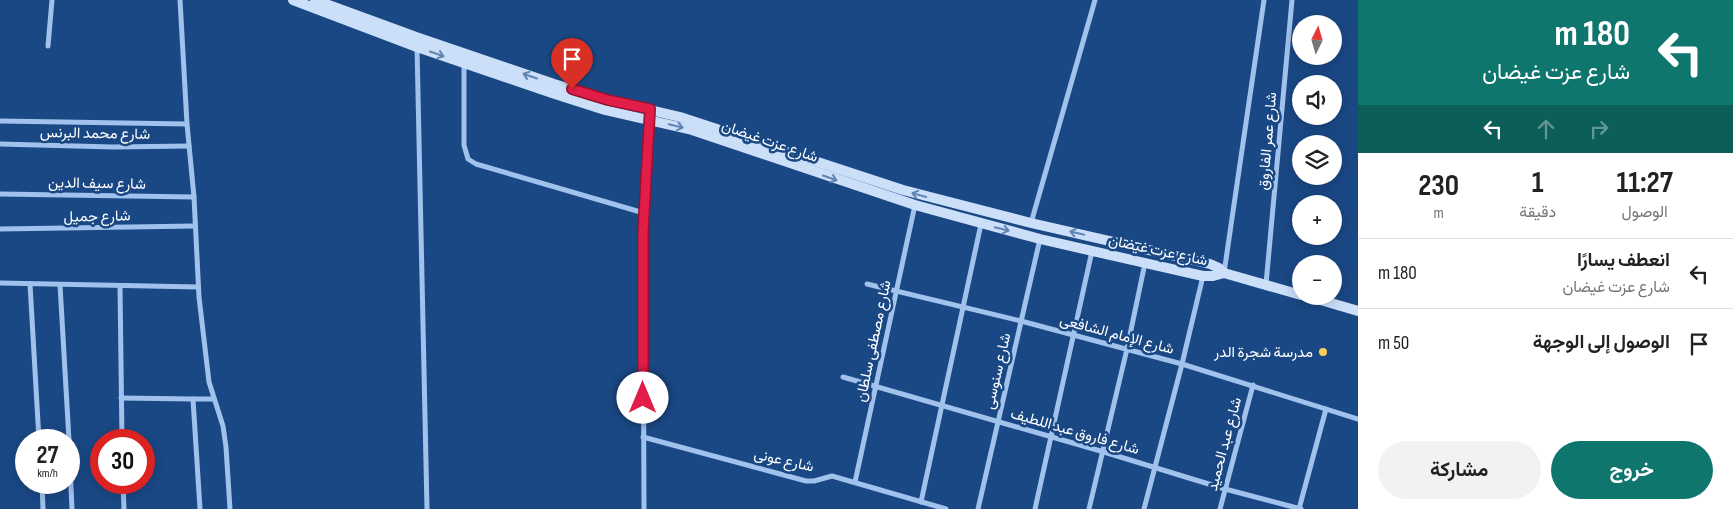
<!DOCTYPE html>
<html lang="ar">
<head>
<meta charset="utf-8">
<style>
  :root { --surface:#fff; --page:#f2f2f2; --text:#222; --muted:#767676; --line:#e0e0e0; --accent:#0f766e }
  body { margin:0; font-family:"Sofia Sans Condensed",Vazirmatn,sans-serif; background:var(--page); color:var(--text); direction:rtl; height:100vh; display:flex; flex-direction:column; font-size:19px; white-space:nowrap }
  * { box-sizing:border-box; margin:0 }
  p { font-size:16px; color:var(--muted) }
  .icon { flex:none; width:28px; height:28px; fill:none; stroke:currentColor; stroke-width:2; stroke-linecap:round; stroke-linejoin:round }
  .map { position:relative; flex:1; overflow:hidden; direction:ltr }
  .sheet { display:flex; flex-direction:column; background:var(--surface); width:375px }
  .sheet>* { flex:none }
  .top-card { background:#0f766e; color:#fff; overflow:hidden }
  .needle { width:32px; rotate:5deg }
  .controls { position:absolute; left:1292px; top:15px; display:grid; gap:10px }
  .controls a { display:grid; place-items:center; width:50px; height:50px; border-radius:50%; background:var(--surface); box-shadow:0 2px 12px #0003; font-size:25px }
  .speed { position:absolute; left:15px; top:429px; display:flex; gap:10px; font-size:25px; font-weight:700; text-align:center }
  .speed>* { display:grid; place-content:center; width:65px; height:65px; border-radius:50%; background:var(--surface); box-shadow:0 2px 12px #0003; line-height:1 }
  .speed small { font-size:12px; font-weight:400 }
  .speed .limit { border:8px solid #d22; background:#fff; color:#111 }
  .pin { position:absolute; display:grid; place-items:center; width:42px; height:42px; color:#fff; margin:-51px -21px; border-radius:50% 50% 50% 0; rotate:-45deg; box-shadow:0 0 5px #0007 }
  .pin .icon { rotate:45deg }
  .me { position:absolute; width:55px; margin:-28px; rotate:0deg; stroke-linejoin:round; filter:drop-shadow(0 0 4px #0008) }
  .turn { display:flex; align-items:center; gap:18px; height:105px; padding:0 20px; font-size:22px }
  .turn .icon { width:65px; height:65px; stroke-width:2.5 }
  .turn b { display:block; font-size:35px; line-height:42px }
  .lanes { display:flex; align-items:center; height:48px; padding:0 20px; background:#0003; justify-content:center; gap:25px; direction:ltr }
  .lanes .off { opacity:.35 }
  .eta { display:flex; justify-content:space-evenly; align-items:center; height:85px; text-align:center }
  .eta b { font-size:30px; font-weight:700; line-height:35px }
  .button { display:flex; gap:10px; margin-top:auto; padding:10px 20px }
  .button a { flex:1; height:58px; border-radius:30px; background:var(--accent); color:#fff; font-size:20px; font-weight:700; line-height:58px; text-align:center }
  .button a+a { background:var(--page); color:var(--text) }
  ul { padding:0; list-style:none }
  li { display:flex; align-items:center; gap:15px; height:70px; padding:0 20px; border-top:1px solid var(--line) }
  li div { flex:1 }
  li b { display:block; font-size:19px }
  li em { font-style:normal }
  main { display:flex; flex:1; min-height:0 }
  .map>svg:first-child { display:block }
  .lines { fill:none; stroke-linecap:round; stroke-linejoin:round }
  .street { stroke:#a0c2ec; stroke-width:5 }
  .secondary { stroke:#ccdff9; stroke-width:10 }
  .oneway { stroke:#6184b3 }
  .route-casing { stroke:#92132f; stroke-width:12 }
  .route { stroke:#e11d48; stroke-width:9 }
  .poi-dot { fill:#fed15b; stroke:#1a4885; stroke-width:2 }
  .labels { text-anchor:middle; stroke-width:5; stroke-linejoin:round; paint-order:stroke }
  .street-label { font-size:15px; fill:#fff; stroke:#1a4885 }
  .poi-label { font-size:15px; fill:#fff; stroke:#1a4885; text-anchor:end }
</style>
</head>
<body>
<main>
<section class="sheet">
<div class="top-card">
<div class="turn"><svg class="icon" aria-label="left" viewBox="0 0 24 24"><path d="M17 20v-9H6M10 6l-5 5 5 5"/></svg><div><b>180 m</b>شارع عزت غيضان</div></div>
<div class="lanes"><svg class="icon" aria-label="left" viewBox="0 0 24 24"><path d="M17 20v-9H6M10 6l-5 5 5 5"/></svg><svg class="icon off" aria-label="ahead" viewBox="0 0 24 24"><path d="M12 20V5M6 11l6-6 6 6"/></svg><svg class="icon off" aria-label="right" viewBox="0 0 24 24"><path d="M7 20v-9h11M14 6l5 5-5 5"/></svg></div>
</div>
<div class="eta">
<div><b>11:27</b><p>الوصول</p></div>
<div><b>1</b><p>دقيقة</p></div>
<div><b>230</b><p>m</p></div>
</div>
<ul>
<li><svg class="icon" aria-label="left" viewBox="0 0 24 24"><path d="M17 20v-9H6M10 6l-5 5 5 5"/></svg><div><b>انعطف يسارًا</b><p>شارع عزت غيضان</p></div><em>180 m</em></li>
<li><svg class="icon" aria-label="arrive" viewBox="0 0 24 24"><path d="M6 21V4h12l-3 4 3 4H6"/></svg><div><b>الوصول إلى الوجهة</b></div><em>50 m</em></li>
</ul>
<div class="button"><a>خروج</a><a>مشاركة</a></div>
</section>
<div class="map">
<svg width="1358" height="509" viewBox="0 0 1358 509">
  <rect width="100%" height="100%" fill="#1a4885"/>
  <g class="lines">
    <g class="street">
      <polyline points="180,0 187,124 194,197 199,297 209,382 223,426 226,447 230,509"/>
      <polyline points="48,46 52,0"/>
      <polyline points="417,47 427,509"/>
      <polyline points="464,63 464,145 468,159 476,164 644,213"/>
      <polyline points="0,121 187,124"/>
      <polyline points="0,144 113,147 189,146"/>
      <polyline points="0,194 194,197"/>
      <polyline points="1031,223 1095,0"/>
      <polyline points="0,229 195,226"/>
      <polyline points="1224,273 1264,0"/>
      <polyline points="0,283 198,287"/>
      <polyline points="30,284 39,440"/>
      <polyline points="867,284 1021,321 1182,364 1358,419"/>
      <polyline points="1266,284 1292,0"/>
      <polyline points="60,285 69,440"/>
      <polyline points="120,286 122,440"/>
      <polyline points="843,377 1104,452 1225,489 1301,509"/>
      <polyline points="121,398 193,399"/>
      <polyline points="643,437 806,481 814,481 832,476 946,509"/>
      <polyline points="69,443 72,509"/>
      <polyline points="42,482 43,509"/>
      <polyline points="123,482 124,509"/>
      <polyline points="855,482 915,205"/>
      <polyline points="921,502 981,224"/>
      <polyline points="200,509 193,399 213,399"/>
      <polyline points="644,509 643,233 650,120"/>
      <polyline points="978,509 1040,239"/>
      <polyline points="1035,509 1092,251"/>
      <polyline points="1089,509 1127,349 1145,263"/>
      <polyline points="1144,509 1182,364 1203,276"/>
      <polyline points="1220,509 1253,385"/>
      <polyline points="1299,509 1326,409"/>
    </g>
    <g class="secondary">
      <polyline points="293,0 417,47 552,93 605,110 692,130 915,205 1040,239 1145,263 1203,276 1213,276 1224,273"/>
      <polyline points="315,0 416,37 554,84 608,100 680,117 903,190 1031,223 1210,264 1219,268 1224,273"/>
      <polyline points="1224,273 1301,295"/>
      <polyline points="1307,296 1358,311"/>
    </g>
  </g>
  <defs><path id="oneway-shaft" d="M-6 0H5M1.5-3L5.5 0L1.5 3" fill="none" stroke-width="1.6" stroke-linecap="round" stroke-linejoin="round" transform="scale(1.25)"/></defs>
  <g class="oneway">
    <use href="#oneway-shaft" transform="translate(437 54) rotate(19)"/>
    <use href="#oneway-shaft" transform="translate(530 76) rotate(-161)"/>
    <use href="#oneway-shaft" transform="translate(676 126) rotate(13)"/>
    <use href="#oneway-shaft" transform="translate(830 178) rotate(19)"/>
    <use href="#oneway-shaft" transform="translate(919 195) rotate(-165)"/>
    <use href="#oneway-shaft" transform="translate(1002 229) rotate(14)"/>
    <use href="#oneway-shaft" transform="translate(1077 233) rotate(-167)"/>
  </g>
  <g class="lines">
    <g class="route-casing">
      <polyline id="route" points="572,89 608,100 650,109 643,233 643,398"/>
    </g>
    <use href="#route" class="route"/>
  </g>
  <circle class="poi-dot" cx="1323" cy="352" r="5"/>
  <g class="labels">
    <g class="street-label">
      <text transform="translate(95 133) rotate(1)" y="5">شارع محمد البرنس</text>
      <text transform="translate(770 141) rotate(19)" y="5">شارع عزت غيضان</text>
      <text transform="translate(1267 141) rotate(-85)" y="5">شارع عمر الفاروق</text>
      <text transform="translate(97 183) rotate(1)" y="5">شارع سيف الدين</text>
      <text transform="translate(97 216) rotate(-1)" y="5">شارع جميل</text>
      <text transform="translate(1158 250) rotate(12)" y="5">شارع عزت غيضان</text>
      <text transform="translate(1117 334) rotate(15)" y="5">شارع الإمام الشافعى</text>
      <text transform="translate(873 341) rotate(-78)" y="5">شارع مصطفى سلطان</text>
      <text transform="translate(997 371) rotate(-77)" y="5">شارع سنوسى</text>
      <text transform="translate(1075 431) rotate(16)" y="5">شارع فاروق عبد اللطيف</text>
      <text transform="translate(1224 444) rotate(-75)" y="5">شارع عبد الحميد</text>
      <text transform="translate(784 460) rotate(13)" y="5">شارع عونى</text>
    </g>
    <g class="poi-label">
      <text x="1313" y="357">مدرسة شجرة الدر</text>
    </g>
  </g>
</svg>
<div class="controls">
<a><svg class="needle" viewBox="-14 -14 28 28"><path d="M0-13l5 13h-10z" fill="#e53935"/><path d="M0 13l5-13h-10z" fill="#767676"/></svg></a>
<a><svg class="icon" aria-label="sound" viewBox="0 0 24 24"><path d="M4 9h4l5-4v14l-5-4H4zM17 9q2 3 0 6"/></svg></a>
<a><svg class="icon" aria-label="layers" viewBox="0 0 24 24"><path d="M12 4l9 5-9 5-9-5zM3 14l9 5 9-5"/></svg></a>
<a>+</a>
<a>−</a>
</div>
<div class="speed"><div>27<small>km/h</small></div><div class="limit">30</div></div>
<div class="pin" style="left:572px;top:89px;background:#d93025"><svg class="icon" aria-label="arrive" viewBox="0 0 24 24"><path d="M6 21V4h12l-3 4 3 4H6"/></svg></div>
<svg class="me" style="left:643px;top:398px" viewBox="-20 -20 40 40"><circle r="19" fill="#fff"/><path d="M0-13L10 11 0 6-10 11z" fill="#e11d48"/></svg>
</div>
</main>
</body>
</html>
